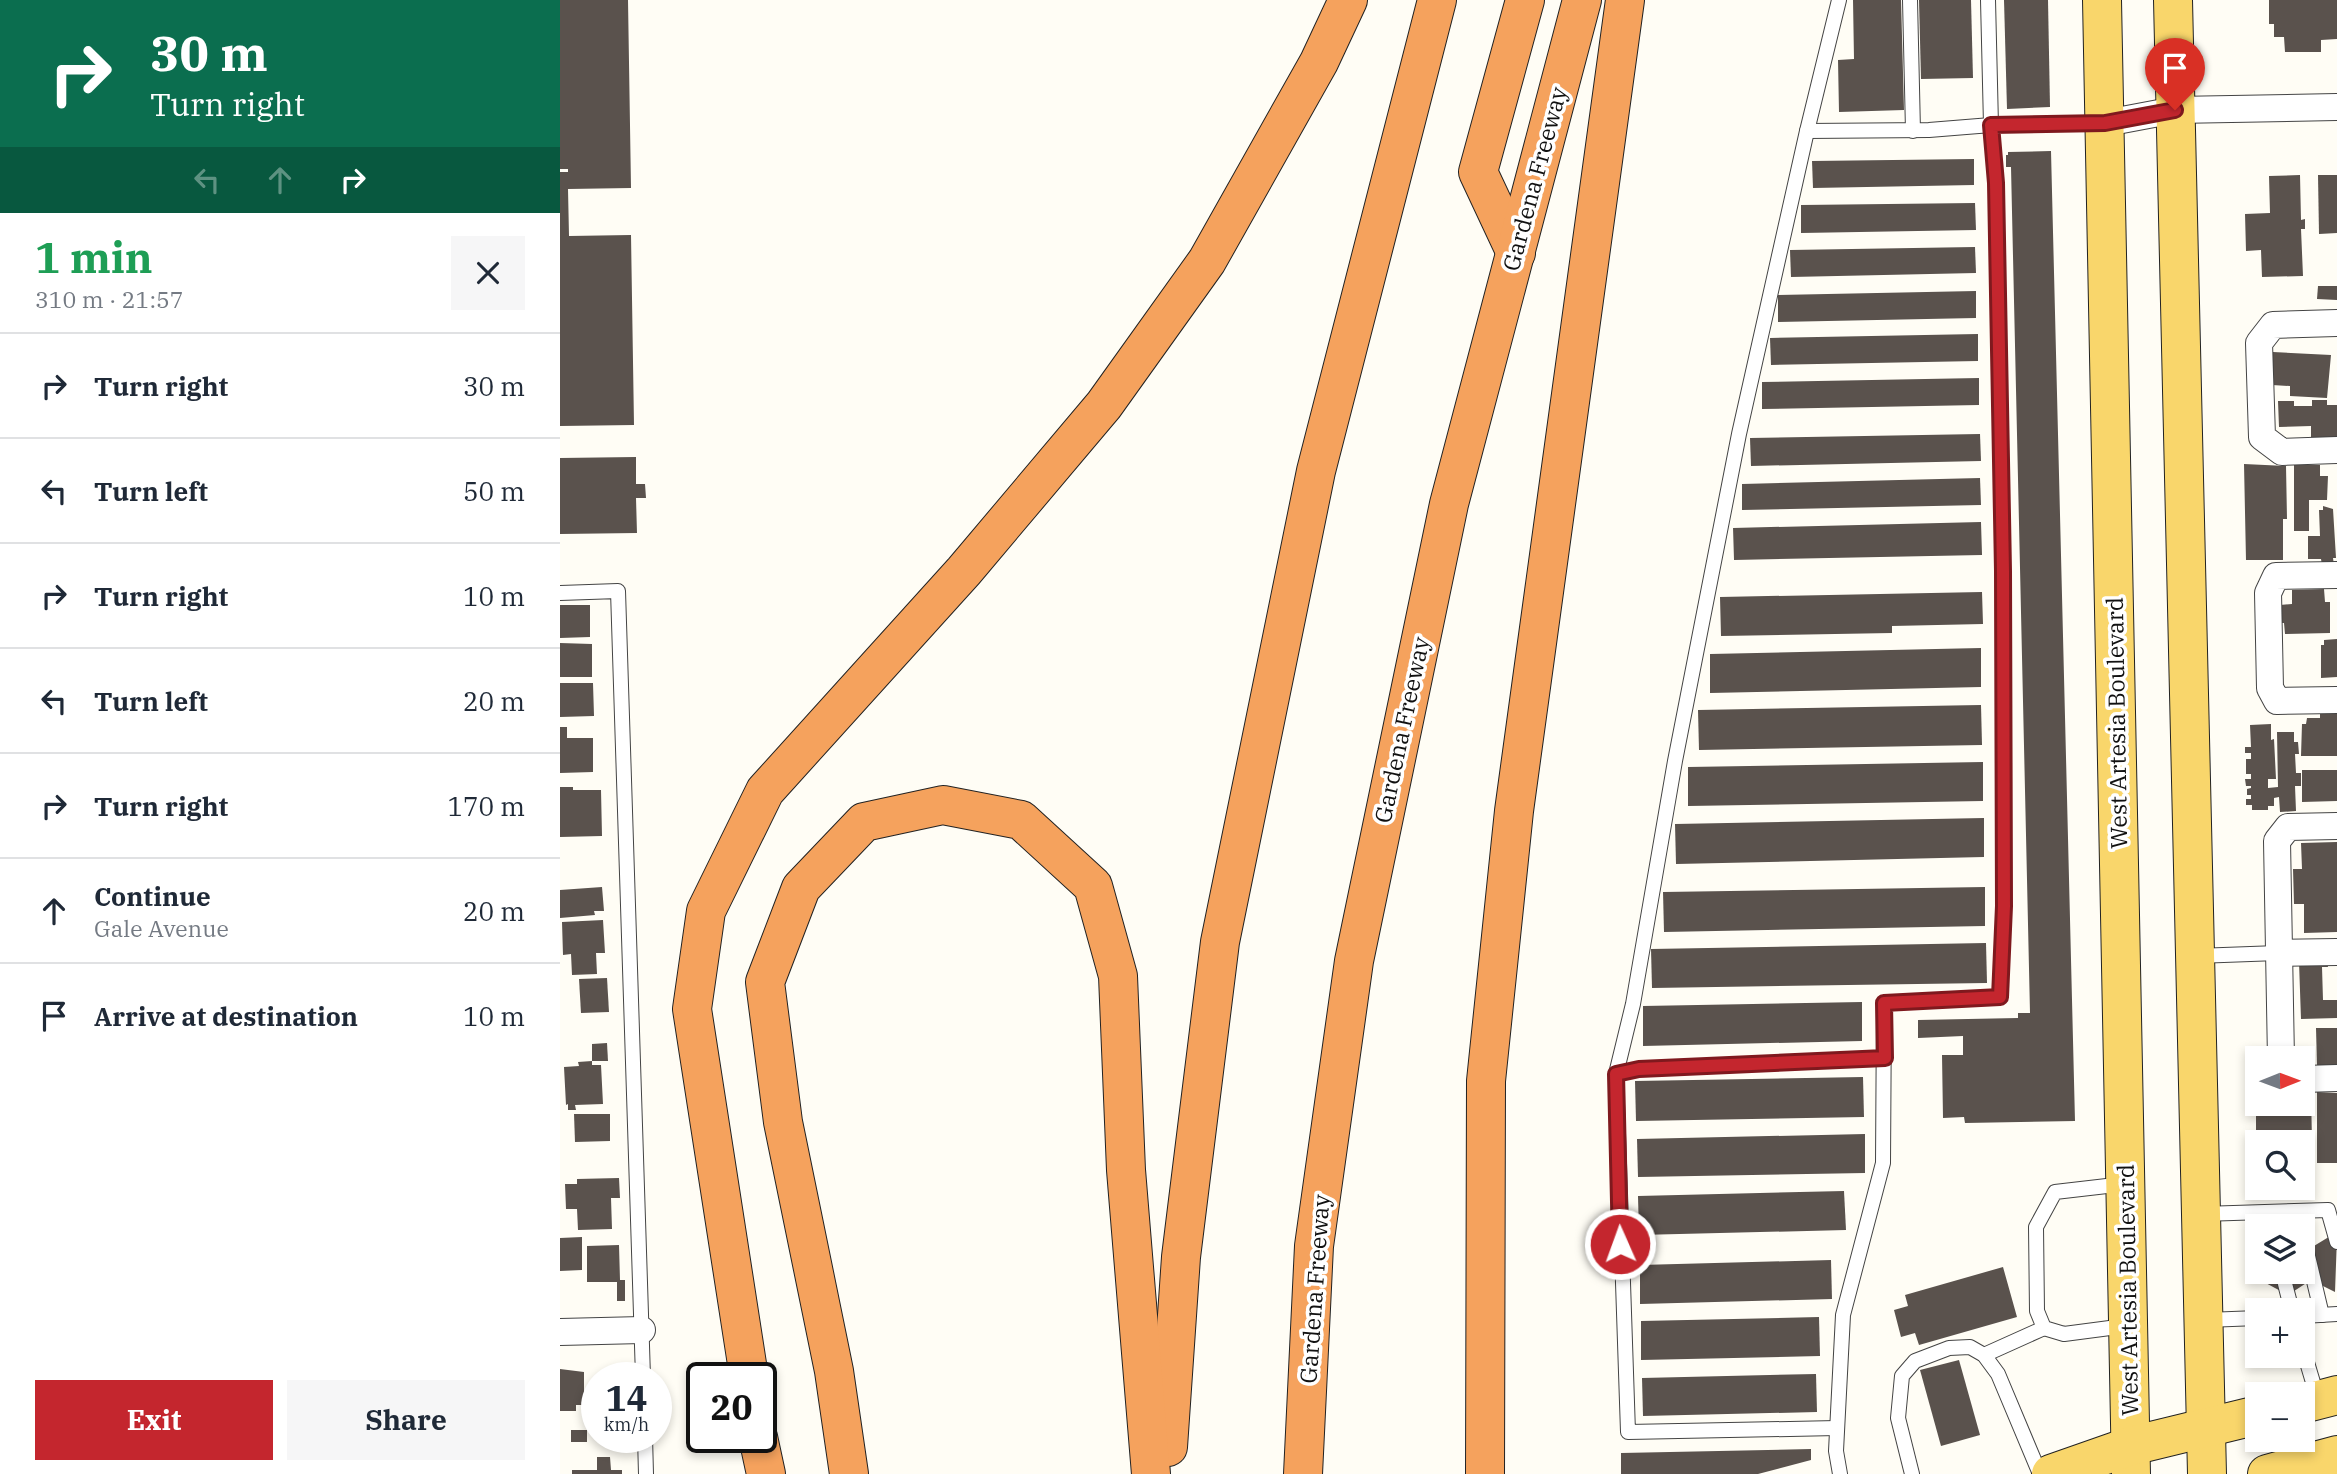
<!DOCTYPE html>
<html lang="en">
<head>
<meta charset="utf-8">
<style>
  :root { --surface:#fff; --page:#f6f6f7; --text:#1f2937; --muted:#747a83; --line:#e0e1e3; --accent:#c4262e }
  body { margin:0; font-family:"IBM Plex Serif",serif; background:var(--page); color:var(--text); height:100vh; display:flex; flex-direction:column; font-size:26px; white-space:nowrap }
  * { box-sizing:border-box; margin:0 }
  p { font-size:23px; color:var(--muted) }
  .icon { flex:none; width:38px; height:38px; fill:none; stroke:currentColor; stroke-width:2; stroke-linecap:round; stroke-linejoin:round }
  .map { position:relative; flex:1; overflow:hidden }
  .drawer { display:flex; flex-direction:column; background:var(--surface); width:560px }
  .drawer>* { flex:none }
  .guide { background:#0b6e4f; color:#fff; overflow:hidden }
  .needle { width:46px; rotate:89deg }
  .controls { position:absolute; left:1685px; top:1046px; display:grid; gap:14px }
  .controls a { display:grid; place-items:center; width:70px; height:70px; border-radius:0px; background:var(--surface); box-shadow:0 4px 10px #0003; font-size:35px }
  .speed { position:absolute; left:21px; top:1362px; display:flex; gap:14px; font-size:35px; font-weight:700; text-align:center }
  .speed>* { display:grid; place-content:center; width:91px; height:91px; border-radius:50%; background:var(--surface); box-shadow:0 4px 10px #0003; line-height:1 }
  .speed small { font-size:18px; font-weight:400 }
  .speed .limit { border:4px solid #111; border-radius:10px; background:#fff; color:#111 }
  .pin { position:absolute; display:grid; place-items:center; width:60px; height:60px; color:#fff; margin:-72px -30px; border-radius:50% 50% 50% 0; rotate:-45deg; box-shadow:0 0 7px #0007 }
  .pin .icon { rotate:45deg }
  .me { position:absolute; width:77px; margin:-38px; rotate:358deg; stroke-linejoin:round; filter:drop-shadow(0 0 5px #0008) }
  .turn { display:flex; align-items:center; gap:24px; height:147px; padding:0 35px; font-size:32px }
  .turn .icon { width:91px; height:91px; stroke-width:2.5 }
  .turn b { display:block; font-size:49px; line-height:60px }
  .lanes { display:flex; align-items:center; height:66px; padding:0 35px; background:#0003; justify-content:center; gap:35px; direction:ltr }
  .lanes .off { opacity:.35 }
  .round { display:grid; place-items:center; flex:none; width:74px; height:74px; border-radius:0px; background:var(--page) }
  .summary { display:flex; align-items:center; justify-content:space-between; height:119px; padding:0 35px }
  h1 { font-size:42px; font-weight:700; line-height:52px; color:#1e9e55 }
  .primary-button { display:flex; gap:14px; margin-top:auto; padding:14px 35px }
  .primary-button a { flex:1; height:80px; border-radius:0px; background:var(--accent); color:#fff; font-size:28px; font-weight:700; line-height:80px; text-align:center }
  .primary-button a+a { background:var(--page); color:var(--text) }
  ul { padding:0; list-style:none }
  li { display:flex; align-items:center; gap:21px; height:105px; padding:0 35px; border-top:2px solid var(--line) }
  li div { flex:1 }
  li b { display:block; font-size:26px }
  li em { font-style:normal }
  main { display:flex; flex:1; min-height:0 }
  .map>svg:first-child { display:block }
  .building { fill:#5a524d }
  .lines { fill:none; stroke-linecap:round; stroke-linejoin:round }
  .lane-casing { stroke:#444; stroke-width:16 }
  .street-casing { stroke:#444; stroke-width:28 }
  .primary-casing { stroke:#222; stroke-width:40 }
  .highway-casing { stroke:#222; stroke-width:40 }
  .lane { stroke:#fff; stroke-width:14 }
  .street { stroke:#fff; stroke-width:26 }
  .primary { stroke:#f9d66b; stroke-width:38 }
  .highway { stroke:#f5a25d; stroke-width:38 }
  .route-casing { stroke:#7f191e; stroke-width:18 }
  .route { stroke:#c4262e; stroke-width:12 }
  .labels { text-anchor:middle; stroke-width:7; stroke-linejoin:round; paint-order:stroke }
  .street-label { font-size:23px; fill:#111; stroke:#fff }
</style>
</head>
<body>
<main>
<section class="drawer">
<div class="guide">
<div class="turn"><svg class="icon" aria-label="right" viewBox="0 0 24 24"><path d="M7 20v-9h11M14 6l5 5-5 5"/></svg><div><b>30 m</b>Turn right</div></div>
<div class="lanes"><svg class="icon off" aria-label="left" viewBox="0 0 24 24"><path d="M17 20v-9H6M10 6l-5 5 5 5"/></svg><svg class="icon off" aria-label="ahead" viewBox="0 0 24 24"><path d="M12 20V5M6 11l6-6 6 6"/></svg><svg class="icon" aria-label="right" viewBox="0 0 24 24"><path d="M7 20v-9h11M14 6l5 5-5 5"/></svg></div>
</div>
<div class="summary"><div><h1>1 min</h1><p>310 m · 21:57</p></div><a class="round"><svg class="icon" aria-label="close" viewBox="0 0 24 24"><path d="M6 6l12 12M18 6L6 18"/></svg></a></div>
<ul>
<li><svg class="icon" aria-label="right" viewBox="0 0 24 24"><path d="M7 20v-9h11M14 6l5 5-5 5"/></svg><div><b>Turn right</b></div><em>30 m</em></li>
<li><svg class="icon" aria-label="left" viewBox="0 0 24 24"><path d="M17 20v-9H6M10 6l-5 5 5 5"/></svg><div><b>Turn left</b></div><em>50 m</em></li>
<li><svg class="icon" aria-label="right" viewBox="0 0 24 24"><path d="M7 20v-9h11M14 6l5 5-5 5"/></svg><div><b>Turn right</b></div><em>10 m</em></li>
<li><svg class="icon" aria-label="left" viewBox="0 0 24 24"><path d="M17 20v-9H6M10 6l-5 5 5 5"/></svg><div><b>Turn left</b></div><em>20 m</em></li>
<li><svg class="icon" aria-label="right" viewBox="0 0 24 24"><path d="M7 20v-9h11M14 6l5 5-5 5"/></svg><div><b>Turn right</b></div><em>170 m</em></li>
<li><svg class="icon" aria-label="ahead" viewBox="0 0 24 24"><path d="M12 20V5M6 11l6-6 6 6"/></svg><div><b>Continue</b><p>Gale Avenue</p></div><em>20 m</em></li>
<li><svg class="icon" aria-label="arrive" viewBox="0 0 24 24"><path d="M6 21V4h12l-3 4 3 4H6"/></svg><div><b>Arrive at destination</b></div><em>10 m</em></li>
</ul>
<div class="primary-button"><a>Exit</a><a>Share</a></div>
</section>
<div class="map">
<svg width="1777" height="1474" viewBox="0 0 1777 1474">
  <rect width="100%" height="100%" fill="#fffdf5"/>
  <g class="building">
    <polygon points="0,0 68,0 71,188 8,189 9,236 71,235 74,425 0,426 0,172 8,172 8,169 0,169"/>
    <polygon points="1293,0 1341,0 1344,110 1279,112 1278,60 1294,59"/>
    <polygon points="1359,0 1411,0 1413,78 1361,79"/>
    <polygon points="1444,0 1488,0 1490,107 1447,109"/>
    <polygon points="1709,0 1777,0 1777,39 1761,40 1761,52 1725,52 1724,37 1714,37 1714,24 1709,24"/>
    <polygon points="1491,151 1515,1121 1405,1123 1404,1117 1383,1118 1382,1055 1403,1055 1403,1036 1358,1038 1358,1020 1458,1018 1458,1013 1470,1013 1451,167 1446,167 1446,155 1448,155 1448,152"/>
    <polygon points="1414,159 1414,185 1253,188 1252,161"/>
    <polygon points="1740,175 1741,220 1745,219 1745,229 1741,229 1743,276 1702,277 1701,250 1686,251 1685,214 1710,213 1709,176"/>
    <polygon points="1758,175 1777,175 1777,233 1759,234"/>
    <polygon points="1415,203 1416,230 1241,233 1241,205"/>
    <polygon points="1415,247 1416,273 1231,277 1230,250"/>
    <polygon points="1758,286 1777,286 1777,300 1757,299"/>
    <polygon points="1416,291 1416,318 1218,322 1218,295"/>
    <polygon points="1418,334 1418,361 1211,365 1210,338"/>
    <polygon points="1713,352 1771,355 1767,398 1730,396 1730,386 1712,385"/>
    <polygon points="1419,378 1419,405 1202,409 1202,382"/>
    <polygon points="1752,400 1767,400 1767,405 1777,405 1777,437 1751,438 1751,426 1719,427 1718,401 1734,401 1734,406 1752,406"/>
    <polygon points="1420,434 1421,461 1191,466 1190,438"/>
    <polygon points="76,457 76,484 85,484 86,498 76,498 77,533 0,534 0,458"/>
    <polygon points="1684,464 1726,466 1727,519 1723,519 1723,560 1686,560"/>
    <polygon points="1734,465 1760,465 1760,476 1768,476 1767,500 1749,500 1749,531 1734,531"/>
    <polygon points="1420,478 1421,505 1182,510 1182,484"/>
    <polygon points="1763,506 1773,509 1776,558 1773,558 1774,565 1762,565 1761,559 1748,559 1748,536 1760,536 1759,510 1763,510"/>
    <polygon points="1421,522 1422,555 1174,560 1173,528"/>
    <polygon points="1764,589 1765,602 1770,602 1770,633 1725,634 1724,623 1721,623 1720,605 1732,604 1732,590"/>
    <polygon points="1422,592 1423,624 1332,626 1332,633 1161,636 1160,597"/>
    <polygon points="0,605 30,605 30,637 0,638"/>
    <polygon points="1777,639 1777,677 1761,678 1761,645 1764,645 1764,640"/>
    <polygon points="0,643 32,644 32,677 0,677"/>
    <polygon points="1421,648 1421,687 1150,693 1150,654"/>
    <polygon points="0,683 33,683 34,716 0,717"/>
    <polygon points="1421,705 1422,745 1139,750 1138,710"/>
    <polygon points="1760,712 1777,712 1777,756 1741,756 1742,724 1746,724 1747,718 1760,718"/>
    <polygon points="1711,724 1711,740 1714,739 1716,779 1708,779 1708,788 1718,787 1717,732 1734,732 1734,742 1738,742 1739,754 1735,754 1736,773 1741,773 1741,786 1735,786 1736,811 1720,812 1719,797 1714,798 1714,806 1708,806 1708,810 1692,810 1692,805 1686,805 1686,799 1691,799 1691,795 1687,795 1687,789 1691,788 1691,786 1686,786 1685,779 1691,779 1691,774 1686,774 1686,759 1691,759 1691,753 1685,753 1685,747 1691,747 1690,725"/>
    <polygon points="0,727 7,727 7,738 33,738 33,772 0,773"/>
    <polygon points="1423,762 1423,801 1128,806 1128,767"/>
    <polygon points="1742,770 1777,770 1777,801 1742,802"/>
    <polygon points="0,787 13,787 13,790 41,790 42,836 0,837"/>
    <polygon points="1424,818 1424,857 1116,864 1115,824"/>
    <polygon points="1777,842 1777,932 1744,933 1744,904 1734,904 1733,869 1742,869 1741,843"/>
    <polygon points="42,887 44,911 34,911 35,915 0,918 0,890"/>
    <polygon points="1425,887 1425,926 1104,932 1103,892"/>
    <polygon points="43,920 45,953 36,953 37,974 12,975 11,954 3,955 2,922"/>
    <polygon points="1426,943 1427,983 1092,988 1091,949"/>
    <polygon points="1767,961 1768,967 1762,967 1763,1000 1777,1000 1777,1018 1741,1019 1739,962"/>
    <polygon points="47,978 49,1012 21,1013 19,979"/>
    <polygon points="1302,1002 1302,1041 1083,1046 1083,1006"/>
    <polygon points="1756,1028 1777,1028 1777,1065 1757,1066"/>
    <polygon points="47,1043 48,1061 32,1061 32,1044"/>
    <polygon points="32,1061 32,1065 41,1065 43,1104 15,1105 16,1110 8,1110 8,1104 6,1105 4,1067 19,1066 18,1062"/>
    <polygon points="1303,1077 1304,1117 1076,1121 1075,1081"/>
    <polygon points="1757,1092 1777,1093 1777,1163 1757,1163"/>
    <polygon points="1743,1093 1751,1093 1752,1142 1696,1143 1696,1104 1743,1104"/>
    <polygon points="14,1114 50,1114 50,1141 15,1142"/>
    <polygon points="1305,1134 1305,1173 1078,1177 1077,1139"/>
    <polygon points="59,1178 60,1198 51,1198 52,1229 18,1230 17,1209 6,1209 5,1184 17,1184 17,1179"/>
    <polygon points="1284,1191 1286,1230 1079,1235 1078,1196"/>
    <polygon points="1772,1235 1777,1237 1775,1292 1751,1280 1728,1295 1702,1281 1702,1272 1743,1272 1743,1246 1749,1249"/>
    <polygon points="22,1237 22,1270 0,1271 0,1238"/>
    <polygon points="59,1245 60,1280 65,1280 65,1301 57,1301 57,1282 27,1282 27,1246"/>
    <polygon points="1271,1260 1272,1299 1080,1304 1080,1265"/>
    <polygon points="1443,1267 1457,1317 1359,1345 1355,1333 1341,1337 1334,1310 1348,1306 1345,1295"/>
    <polygon points="1259,1317 1260,1356 1081,1360 1081,1321"/>
    <polygon points="1399,1360 1420,1435 1381,1446 1360,1370"/>
    <polygon points="0,1369 24,1372 24,1405 16,1405 16,1411 0,1411"/>
    <polygon points="1256,1374 1257,1412 1083,1416 1082,1378"/>
    <polygon points="28,1392 37,1392 37,1428 29,1428"/>
    <rect x="11" y="1430" width="16" height="12"/>
    <polygon points="1251,1449 1251,1460 1198,1474 1061,1474 1061,1453"/>
    <polygon points="37,1457 50,1457 51,1470 62,1470 62,1474 12,1474 12,1470 37,1470"/>
  </g>
  <g class="lines">
    <g class="lane-casing">
      <g id="lane">
        <polyline points="1350,0 1353,131"/>
        <polyline points="1428,0 1431,125 1544,123"/>
        <polyline points="1247,131 1369,130 1431,125 1436,183 1443,571 1444,907 1440,997 1324,1003 1323,1163 1283,1315 1276,1451 1280,1474"/>
        <polyline points="0,593 58,591 83,1377"/>
        <polyline points="1636,956 1718,953"/>
        <polyline points="1056,1074 1073,1004 1115,761 1179,434 1247,131 1279,0"/>
        <polyline points="1564,1184 1495,1192 1476,1227 1477,1311 1484,1328 1504,1334 1565,1326"/>
        <polyline points="1642,1214 1768,1210 1777,1242"/>
        <polyline points="1743,1235 1762,1315"/>
        <polyline points="1722,1272 1732,1311"/>
        <polyline points="1743,1316 1777,1314"/>
        <polyline points="1646,1320 1698,1318"/>
        <polyline points="1743,1349 1758,1399"/>
        <polyline points="1424,1355 1484,1328"/>
        <polyline points="1277,1428 1068,1432 1056,1074 1079,1069 1325,1058"/>
        <polyline points="85,1437 86,1474"/>
        <polyline points="1352,1474 1338,1418 1342,1376 1355,1361 1389,1348 1410,1347 1424,1355 1438,1374 1480,1474"/>
      </g>
    </g>
    <g class="street-casing">
      <g id="street">
        <polyline points="1546,123 1615,110 1777,107"/>
        <polyline points="1777,323 1713,325 1699,343 1702,437 1722,452 1777,450"/>
        <polyline points="1777,575 1716,576 1708,593 1710,688 1717,701 1777,700"/>
        <polyline points="1718,953 1777,952"/>
        <polyline points="1721,1059 1717,841 1728,827 1777,826"/>
        <polyline points="1743,1079 1777,1078"/>
        <polyline points="0,1332 82,1330"/>
      </g>
    </g>
    <g class="primary-casing">
      <g id="primary">
        <polyline points="1542,0 1571,1474"/>
        <polyline points="1613,0 1647,1474"/>
        <polyline points="1743,1404 1777,1395"/>
        <polyline points="1491,1474 1571,1446 1698,1415"/>
        <polyline points="1707,1474 1777,1455"/>
      </g>
    </g>
    <g class="highway-casing">
      <g id="highway">
        <polyline points="956,253 918,172 965,0"/>
        <polyline points="189,1377 132,1009 146,911 205,791 404,571 544,405 647,261 759,62 788,0"/>
        <polyline points="198,1437 206,1474"/>
        <polyline points="608,1447 621,1257 660,942 756,471 877,0"/>
        <polyline points="289,1474 274,1371 223,1122 205,982 241,888 304,822 383,805 461,820 533,886 558,976 566,1170 591,1474"/>
        <polyline points="743,1474 754,1246 794,961 889,504 1022,0"/>
        <polyline points="925,1474 926,1081 954,811 1065,0"/>
      </g>
    </g>
    <use href="#lane" class="lane"/>
    <use href="#street" class="street"/>
    <use href="#primary" class="primary"/>
    <use href="#highway" class="highway"/>
  </g>
  <g class="lines">
    <g class="route-casing">
      <polyline id="route" points="1060,1244 1056,1074 1079,1069 1325,1058 1324,1003 1440,997 1444,906 1443,571 1436,183 1431,125 1545,123 1615,110"/>
    </g>
    <use href="#route" class="route"/>
  </g>
  <g class="labels">
    <g class="street-label">
      <text transform="translate(975 179) rotate(-75)" y="8">Gardena Freeway</text>
      <text transform="translate(1557 723) rotate(-91)" y="8">West Artesia Boulevard</text>
      <text transform="translate(842 730) rotate(-78)" y="8">Gardena Freeway</text>
      <text transform="translate(755 1289) rotate(-86)" y="8">Gardena Freeway</text>
      <text transform="translate(1568 1290) rotate(-91)" y="8">West Artesia Boulevard</text>
    </g>
  </g>
</svg>
<div class="controls">
<a><svg class="needle" viewBox="-14 -14 28 28"><path d="M0-13l5 13h-10z" fill="#e53935"/><path d="M0 13l5-13h-10z" fill="#747a83"/></svg></a>
<a><svg class="icon" aria-label="search" viewBox="0 0 24 24"><circle cx="10" cy="10" r="6"/><path d="M15 15l6 6"/></svg></a>
<a><svg class="icon" aria-label="layers" viewBox="0 0 24 24"><path d="M12 4l9 5-9 5-9-5zM3 14l9 5 9-5"/></svg></a>
<a>+</a>
<a>−</a>
</div>
<div class="speed"><div>14<small>km/h</small></div><div class="limit">20</div></div>
<div class="pin" style="left:1615px;top:110px;background:#d93025"><svg class="icon" aria-label="arrive" viewBox="0 0 24 24"><path d="M6 21V4h12l-3 4 3 4H6"/></svg></div>
<svg class="me" style="left:1060px;top:1244px" viewBox="-20 -20 40 40"><circle r="17" fill="#c4262e" stroke="#fff" stroke-width="3"/><path d="M0-11L8 9 0 5-8 9z" fill="#fff"/></svg>
</div>
</main>
</body>
</html>
